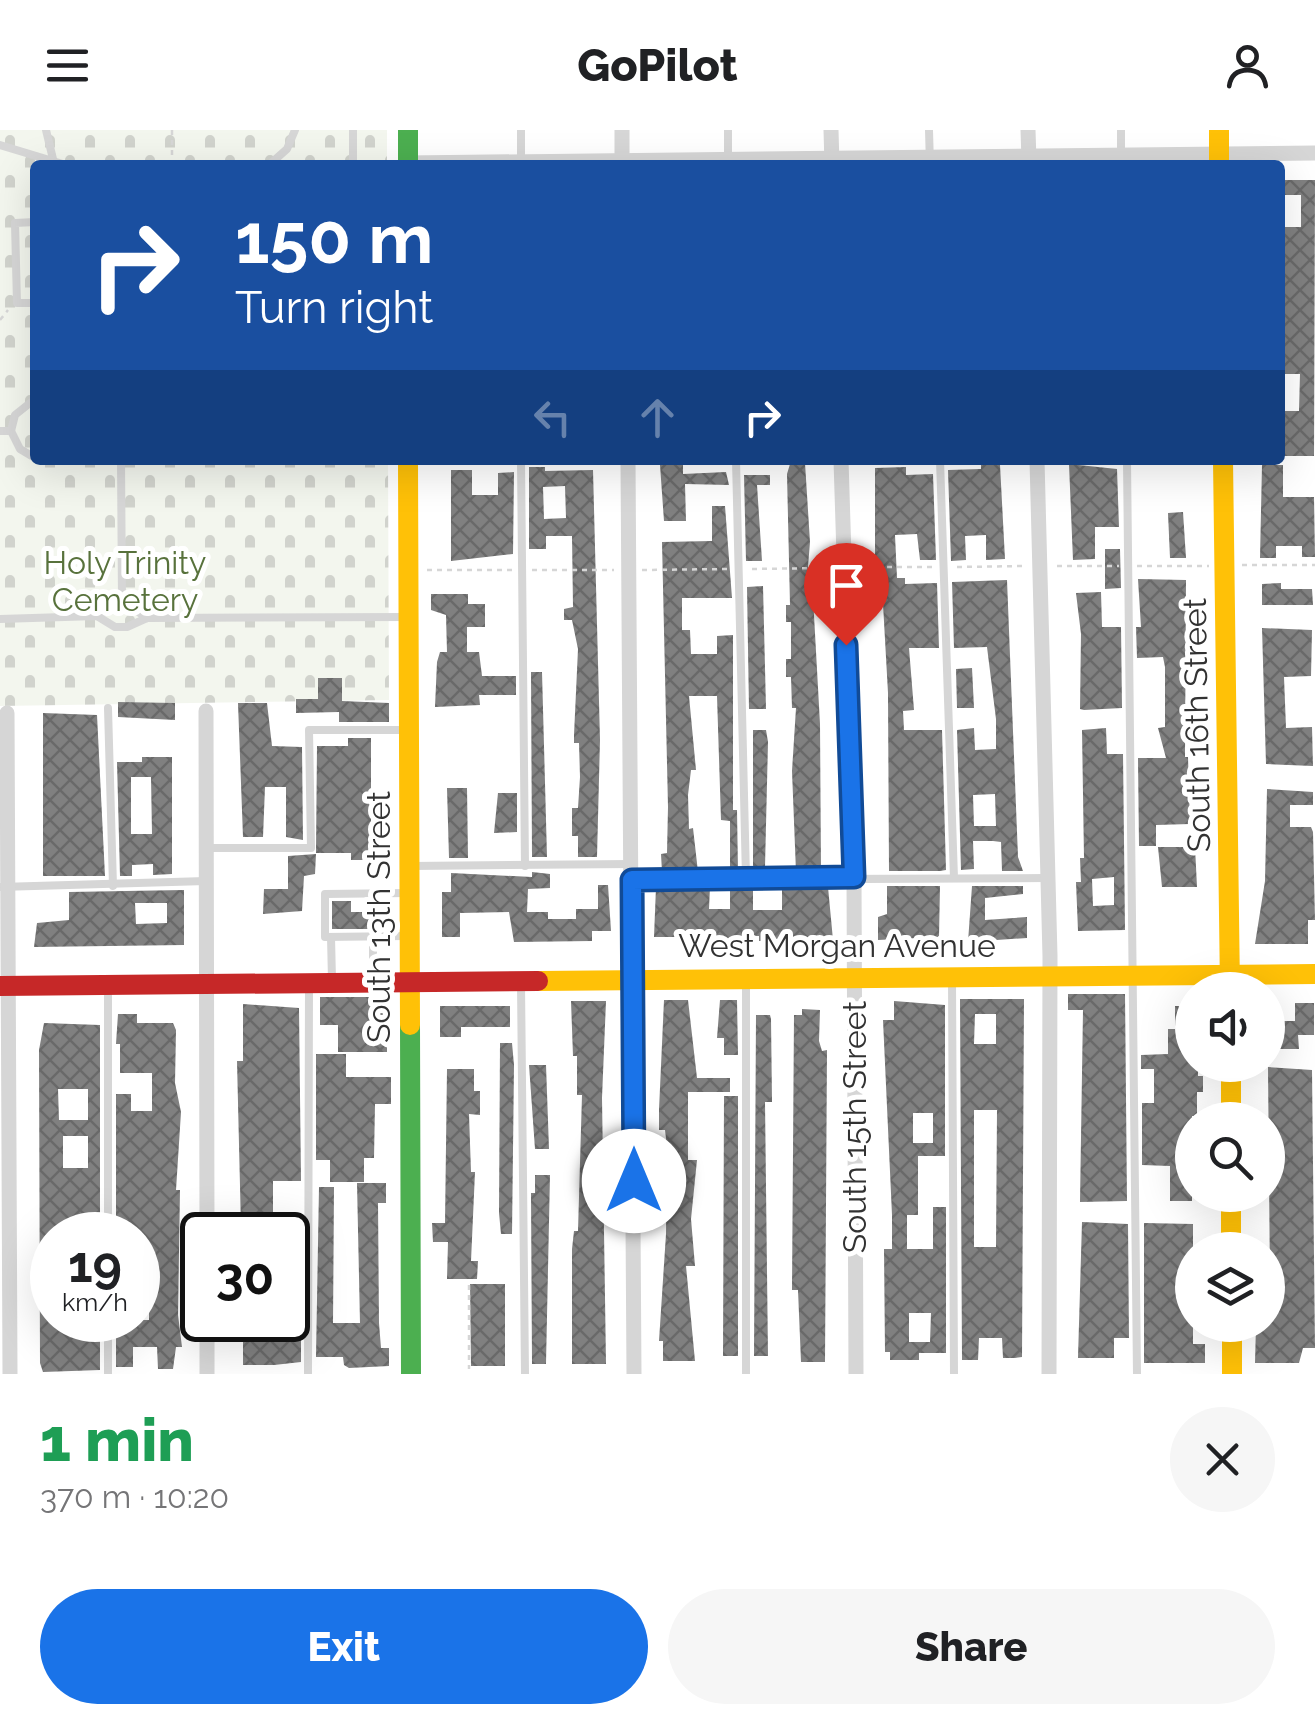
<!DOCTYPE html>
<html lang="en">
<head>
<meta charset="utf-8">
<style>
  :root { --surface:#fff; --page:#f6f6f6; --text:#202124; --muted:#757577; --accent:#1a73e8 }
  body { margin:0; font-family:Raleway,sans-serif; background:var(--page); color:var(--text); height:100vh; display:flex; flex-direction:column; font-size:38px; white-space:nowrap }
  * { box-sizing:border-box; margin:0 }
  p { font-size:32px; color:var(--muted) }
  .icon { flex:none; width:55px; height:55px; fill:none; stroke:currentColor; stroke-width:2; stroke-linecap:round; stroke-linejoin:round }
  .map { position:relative; height:1244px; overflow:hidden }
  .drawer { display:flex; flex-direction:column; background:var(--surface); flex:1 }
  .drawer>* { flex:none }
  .top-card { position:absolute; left:30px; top:30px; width:1255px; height:305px; border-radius:10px; box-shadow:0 10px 40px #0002; background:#1a4fa0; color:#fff; overflow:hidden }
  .tools { position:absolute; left:1175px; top:842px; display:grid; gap:20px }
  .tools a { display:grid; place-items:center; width:110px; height:110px; border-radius:50%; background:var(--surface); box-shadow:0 10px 40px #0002; font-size:50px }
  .speed { position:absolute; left:30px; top:1082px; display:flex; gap:20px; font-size:50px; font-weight:700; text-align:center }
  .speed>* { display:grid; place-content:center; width:130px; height:130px; border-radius:50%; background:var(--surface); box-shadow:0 10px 40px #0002; line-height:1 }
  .speed small { font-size:25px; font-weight:400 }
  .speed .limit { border:5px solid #111; border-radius:15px; background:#fff; color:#111 }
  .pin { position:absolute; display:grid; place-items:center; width:85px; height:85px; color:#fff; margin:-102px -42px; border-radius:50% 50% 50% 0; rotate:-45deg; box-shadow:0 0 10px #0007 }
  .pin .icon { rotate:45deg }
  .me { position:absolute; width:110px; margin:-55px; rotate:0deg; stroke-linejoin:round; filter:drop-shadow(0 0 8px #0008) }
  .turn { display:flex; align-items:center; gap:35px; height:210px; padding:0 40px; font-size:45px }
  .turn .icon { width:130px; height:130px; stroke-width:2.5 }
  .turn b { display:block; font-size:70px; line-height:85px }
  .lanes { display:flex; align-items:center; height:95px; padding:0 40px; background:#0003; justify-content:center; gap:50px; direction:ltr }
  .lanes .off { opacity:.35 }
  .round { display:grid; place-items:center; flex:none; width:105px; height:105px; border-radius:52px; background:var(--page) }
  .summary { display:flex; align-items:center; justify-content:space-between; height:170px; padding:0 40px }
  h1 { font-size:60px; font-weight:800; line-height:75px; color:#1e9e55 }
  .button { display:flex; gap:20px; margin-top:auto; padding:20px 40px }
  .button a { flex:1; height:115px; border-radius:60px; background:var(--accent); color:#fff; font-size:40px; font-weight:800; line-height:115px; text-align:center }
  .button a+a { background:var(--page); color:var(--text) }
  header { display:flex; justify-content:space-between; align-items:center; height:130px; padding:0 40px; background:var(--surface); font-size:45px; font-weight:800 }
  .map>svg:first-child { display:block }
  .cemetery { fill:url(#cemetery-stones) }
  .building { fill:url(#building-cross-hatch); fill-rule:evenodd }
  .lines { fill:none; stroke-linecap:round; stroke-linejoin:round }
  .path { stroke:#d6d6d6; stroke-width:2.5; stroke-dasharray:5 5; stroke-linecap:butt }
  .lane { stroke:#d6d6d6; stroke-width:8 }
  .street { stroke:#d6d6d6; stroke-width:15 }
  .fast { stroke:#4caf50; stroke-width:20 }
  .slow { stroke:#ffc107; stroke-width:20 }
  .jam { stroke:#c62828; stroke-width:20 }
  .route-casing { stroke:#114b97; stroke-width:25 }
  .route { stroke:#1a73e8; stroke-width:18 }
  .labels { text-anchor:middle; stroke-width:10; stroke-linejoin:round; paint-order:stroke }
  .park-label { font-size:32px; fill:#58723c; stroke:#fff }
  .street-label { font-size:32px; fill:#323232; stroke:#fff }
</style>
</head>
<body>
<header><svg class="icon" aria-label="menu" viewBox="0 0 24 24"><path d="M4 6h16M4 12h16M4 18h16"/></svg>GoPilot<svg class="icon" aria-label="person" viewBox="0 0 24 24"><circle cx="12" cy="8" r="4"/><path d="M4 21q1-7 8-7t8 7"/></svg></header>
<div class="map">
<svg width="1315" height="1244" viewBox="0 0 1315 1244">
  <defs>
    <pattern id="cemetery-stones" width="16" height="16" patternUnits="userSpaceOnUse" patternTransform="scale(2.5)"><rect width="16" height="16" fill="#f3f6ee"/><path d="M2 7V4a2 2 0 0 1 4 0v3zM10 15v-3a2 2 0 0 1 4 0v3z" fill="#d1d3cd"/></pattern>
    <pattern id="building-cross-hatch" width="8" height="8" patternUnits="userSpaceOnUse" patternTransform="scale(2.5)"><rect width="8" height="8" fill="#808080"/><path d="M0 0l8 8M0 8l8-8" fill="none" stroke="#696969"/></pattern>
  </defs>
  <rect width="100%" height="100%" fill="#fff"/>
  <polygon class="cemetery" points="0,0 387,0 387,35 35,35 35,330 388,330 389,570 0,576"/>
  <g class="building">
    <polygon points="1280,50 1315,50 1314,326 1280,326 1280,281 1299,281 1300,244 1280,244 1280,97 1301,97 1301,65 1280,65"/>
    <polygon points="805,333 810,412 807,449 812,449 820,594 821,742 796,742 792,641 796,578 792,578 791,547 786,547 786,529 791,529 791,492 786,492 786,475 790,475 787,344 790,334"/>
    <polygon points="1069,334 1117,339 1119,397 1095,397 1095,429 1073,430"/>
    <polygon points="660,335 683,335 683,344 726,342 729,355 685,354 686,391 664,391"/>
    <polygon points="981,335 1000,335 1005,429 986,430 986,405 965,406 966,430 951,431 948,340 981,339"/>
    <polygon points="1262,335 1283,335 1283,367 1314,367 1315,427 1302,427 1302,416 1276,416 1276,428 1260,428"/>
    <path d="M 529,337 L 545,337 L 545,341 L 593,340 L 600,610 L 597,727 L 578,727 L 578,706 L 572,706 L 572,678 L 578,678 L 580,647 L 579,613 L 574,613 L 574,605 L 578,519 L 572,490 L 564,490 L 564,479 L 573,477 L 572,406 L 546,406 L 546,419 L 529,419 ZM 565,356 L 566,388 L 544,389 L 543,357 Z"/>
    <polygon points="906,337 906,345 933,344 936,430 920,430 917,404 895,405 897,448 905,448 905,454 937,453 939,518 909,518 914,580 903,581 904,600 942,600 946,740 940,741 889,741 888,563 882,456 875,427 875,338"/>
    <polygon points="451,340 472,340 472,365 498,365 498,343 514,342 513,424 451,431"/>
    <polygon points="744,345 770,345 770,355 757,355 762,431 746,431"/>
    <polygon points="712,376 725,376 732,468 682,468 682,500 690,500 691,524 717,524 717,506 733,505 733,680 737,680 738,742 730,742 730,691 721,690 717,566 689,566 696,640 691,640 688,665 689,699 693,698 698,742 662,742 661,724 667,723 668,677 662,412 712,411"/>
    <polygon points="1183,382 1186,428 1170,428 1168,383"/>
    <polygon points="1105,419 1120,419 1121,458 1105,459"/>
    <polygon points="1138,449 1186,450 1185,627 1188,627 1190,694 1156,695 1156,716 1139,716 1138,628 1166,628 1158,598 1165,597 1165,537 1163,527 1137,528 1136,497 1141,497"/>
    <path d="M 1007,450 L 1018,727 L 1023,741 L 1002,741 L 1001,712 L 993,711 L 973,711 L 974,739 L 961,740 L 957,600 L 974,598 L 975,620 L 996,619 L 996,589 L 987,517 L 954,518 L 952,452 ZM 995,664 L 996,696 L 974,696 L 973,665 Z"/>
    <polygon points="1281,453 1281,459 1312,459 1313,475 1262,475 1262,454"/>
    <polygon points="763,456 766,579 749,579 747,457"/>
    <polygon points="1101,462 1102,497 1121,497 1122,578 1084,580 1080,579 1081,504 1076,463"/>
    <polygon points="431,464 468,464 468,474 485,474 485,497 467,497 467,522 479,522 482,546 516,546 516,565 479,565 480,575 435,577 437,532 440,522 447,522 446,485 431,480"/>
    <polygon points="1262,498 1312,500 1311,546 1284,547 1286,598 1312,597 1313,636 1266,634"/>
    <polygon points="972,538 974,578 957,578 956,539"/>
    <polygon points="531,542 542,542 547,727 532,727"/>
    <polygon points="318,548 342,548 342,571 389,573 389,592 339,592 339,582 296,583 296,569 318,569"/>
    <polygon points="118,572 175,573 175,590 118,587"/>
    <polygon points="238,573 267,573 272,616 302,617 303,710 286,707 286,657 265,657 263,707 243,707"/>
    <polygon points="43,583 97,585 105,746 43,746"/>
    <path d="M 1106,598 L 1107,624 L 1123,624 L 1125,800 L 1078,801 L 1076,752 L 1081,752 L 1080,728 L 1084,728 L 1082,600 ZM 1114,747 L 1114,775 L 1093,776 L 1092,749 Z"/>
    <polygon points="753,600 766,600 768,612 765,737 753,737"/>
    <polygon points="348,608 371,608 371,730 351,730 351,723 316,723 317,616 348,616"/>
    <path d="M 142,627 L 172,627 L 172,744 L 153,745 L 153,734 L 132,735 L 132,746 L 120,746 L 117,632 L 142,632 ZM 131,647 L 151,647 L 152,704 L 131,704 Z"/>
    <polygon points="447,658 467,658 468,728 449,728"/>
    <polygon points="1267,659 1313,662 1313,675 1290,675 1290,697 1311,697 1313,702 1315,790 1308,790 1308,814 1255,814 1265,751"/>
    <polygon points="498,663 517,663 517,702 494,703"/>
    <polygon points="1158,717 1195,717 1197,757 1162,757"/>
    <polygon points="316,724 315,744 304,746 302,781 263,784 264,759 288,759 288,726"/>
    <polygon points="532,742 550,744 550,758 528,759 527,782 548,782 548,789 576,789 576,779 598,779 598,755 608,755 611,801 592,801 592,811 514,812 509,782 460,783 460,807 442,807 442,762 451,762 451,743 532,747"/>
    <polygon points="887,756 940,756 939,807 878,810 878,787 887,784"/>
    <polygon points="972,756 1023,756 1023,764 985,768 985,790 1027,787 1027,808 968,812"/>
    <polygon points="656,757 710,757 709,779 730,779 730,757 753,757 753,780 782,780 782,757 828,757 833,810 759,811 759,806 738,806 738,813 722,813 702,810 703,807 654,807"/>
    <path d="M 184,760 L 184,815 L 34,817 L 37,793 L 69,790 L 69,762 ZM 135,773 L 167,773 L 167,793 L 136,794 Z"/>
    <polygon points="332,771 351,771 351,782 388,782 388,799 332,799"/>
    <polygon points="1068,864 1125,864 1127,1071 1080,1072 1083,880 1068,880"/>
    <polygon points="320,867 387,867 387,922 338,922 338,895 320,895"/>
    <path d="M 960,869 L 1024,869 L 1022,1227 L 1015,1228 L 1003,1228 L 1002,1208 L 979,1208 L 978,1230 L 962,1230 ZM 975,884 L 996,884 L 996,914 L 974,914 ZM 974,980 L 997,980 L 996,1117 L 974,1117 Z"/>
    <polygon points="664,870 688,870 697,948 730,948 730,962 688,962 688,1030 697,1030 691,1089 695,1136 686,1136 695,1231 663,1231 663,1211 659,1211 666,1104 667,1017 665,1000 659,1000 659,980"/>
    <polygon points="720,870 737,870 738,925 724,925 724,908 717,908"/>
    <polygon points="571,871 606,871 602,968 606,1234 572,1234 572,1119 574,1101 578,1101 582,965 577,965 577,926 573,926"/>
    <path d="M 894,871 L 945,875 L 945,1026 L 918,1026 L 918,1085 L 907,1085 L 907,1119 L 933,1119 L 933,1077 L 946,1077 L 946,1223 L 919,1223 L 919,1230 L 890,1230 L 890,1222 L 885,1222 L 884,1119 L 892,1119 L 892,1085 L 883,890 L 894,890 ZM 913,983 L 933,983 L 933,1013 L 913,1013 ZM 909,1183 L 931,1183 L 930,1212 L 909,1212 Z"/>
    <polygon points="1295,873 1314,873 1314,905 1298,905 1299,919 1280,919 1280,891 1295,891"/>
    <polygon points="243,874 299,878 301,1051 273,1051 273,1083 301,1083 301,1232 274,1235 243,1235 243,1211 238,1210 238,1190 289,1190 289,1183 288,1105 242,1105 241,1098 237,931 243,931"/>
    <polygon points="440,876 510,876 510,897 461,897 461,907 440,907"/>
    <polygon points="1175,876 1192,876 1192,935 1198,935 1198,946 1203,946 1203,962 1197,962 1197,986 1192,986 1192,1071 1170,1071 1170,1036 1142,1035 1142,973 1154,973 1154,939 1141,939 1141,925 1168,924 1168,899 1175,899"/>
    <polygon points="802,879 820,880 819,911 822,921 827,920 825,1232 801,1232 798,1160 792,1160 794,885 802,885"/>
    <polygon points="118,884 137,884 137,893 173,893 176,900 175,953 181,982 176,1060 180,1060 178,1185 182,1217 176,1217 173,1239 158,1239 157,1217 133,1217 133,1237 116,1237 116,1190 149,1190 149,1146 146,1146 146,1123 138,1123 138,1099 116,1099 116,964 131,964 131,981 152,981 152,943 120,943 120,914 116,914"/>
    <polygon points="756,885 770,885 771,889 772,972 765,972 768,1226 754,1226"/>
    <path d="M 44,893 L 100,895 L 100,1101 L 52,1103 L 52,1190 L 100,1190 L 100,1240 L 43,1242 L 40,1233 L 39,920 ZM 58,959 L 88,959 L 88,990 L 59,990 ZM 63,1006 L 88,1006 L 88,1038 L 63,1038 Z"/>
    <polygon points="500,913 512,913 514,935 512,1104 501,1104 499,1083"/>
    <polygon points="316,924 346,924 346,947 391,947 391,974 375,974 374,1028 364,1028 364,1052 330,1052 330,1030 316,1030"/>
    <polygon points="529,935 546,935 549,1019 535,1019"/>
    <polygon points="1268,937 1312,940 1315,1218 1303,1218 1299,1233 1255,1233 1256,1195 1268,1195 1270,1153"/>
    <polygon points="447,939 474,939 474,961 480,961 480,985 469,984 471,1042 475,1042 471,1131 478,1131 477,1149 447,1149 448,1112 433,1112 432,1093 445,1093"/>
    <polygon points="724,966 738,966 738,1226 723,1226"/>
    <polygon points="535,1045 550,1045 546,1234 532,1234 531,1063 535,1063"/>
    <polygon points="357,1053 386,1053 386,1073 378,1073 379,1193 381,1218 389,1218 389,1236 349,1238 344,1235 343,1227 316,1227 319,1057 334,1057 333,1193 360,1193"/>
    <polygon points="1082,1092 1128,1094 1129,1208 1114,1208 1114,1228 1078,1228"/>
    <polygon points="1144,1093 1193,1094 1193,1214 1205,1214 1205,1233 1144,1233"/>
    <polygon points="470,1154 505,1154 505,1236 471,1236"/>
  </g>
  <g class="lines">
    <g class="path">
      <polyline points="172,0 172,35"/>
      <polyline points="0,190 8,180"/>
      <polyline points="1242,435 1315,435"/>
      <polyline points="1057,436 1119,436"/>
      <polyline points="1137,436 1209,436"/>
      <polyline points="857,437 934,437"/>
      <polyline points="957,437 1024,436"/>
      <polyline points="752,439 829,438"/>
      <polyline points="427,440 514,440"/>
      <polyline points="532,440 614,440"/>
      <polyline points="642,440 729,439"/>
      <polyline points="469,1155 469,1239"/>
    </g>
    <g class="lane">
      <polyline points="46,0 53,29"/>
      <polyline points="353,0 353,35"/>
      <polyline points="521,0 521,30"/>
      <polyline points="728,0 728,31"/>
      <polyline points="929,0 930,35"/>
      <polyline points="1121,0 1121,35"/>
      <polyline points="0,15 66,35"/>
      <polyline points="269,35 287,19 295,0"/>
      <polyline points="35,92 15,93 17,173 35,173"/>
      <polyline points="0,301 11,301 20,319 35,328"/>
      <polyline points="11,301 15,285 35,269"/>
      <polyline points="121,330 122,471"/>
      <polyline points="521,330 525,736"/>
      <polyline points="736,330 746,748"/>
      <polyline points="940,330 954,748"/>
      <polyline points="1127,330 1137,1244"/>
      <polyline points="97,486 122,471 147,488"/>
      <polyline points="0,489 97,486 115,497 127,497 147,488 409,487"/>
      <polyline points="108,578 113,756"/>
      <polyline points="206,718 311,718 309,600 406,600"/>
      <polyline points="411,736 632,734"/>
      <polyline points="632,750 1048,748"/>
      <polyline points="0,757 206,751"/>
      <polyline points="405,806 325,807 325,764 408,763"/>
      <polyline points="331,807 332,850"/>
      <polyline points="373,807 373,849"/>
      <polyline points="952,849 954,1244"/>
      <polyline points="746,852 746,1244"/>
      <polyline points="521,854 525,1244"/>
      <polyline points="108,1105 108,858"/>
      <polyline points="108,1244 108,1190"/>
      <polyline points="308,1244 309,854"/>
    </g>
    <g class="street">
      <polyline points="622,0 622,35"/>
      <polyline points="831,0 832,35"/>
      <polyline points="1028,0 1029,31"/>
      <polyline points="408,33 1315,23"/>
      <polyline points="628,330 634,1244"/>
      <polyline points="841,330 854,747 856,1244"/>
      <polyline points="1037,330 1050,826 1049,1244"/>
      <polyline points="206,581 207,1105"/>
      <polyline points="7,583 10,1244"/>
      <polyline points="207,1244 207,1190"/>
    </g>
    <g class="fast">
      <polyline points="408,0 408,35"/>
      <polyline points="410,895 411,1244"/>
    </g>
    <g class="slow">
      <polyline points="1219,0 1219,35"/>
      <polyline points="408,330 410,895"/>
      <polyline points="1223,330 1230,860"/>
      <polyline points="538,851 1315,844"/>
      <polyline points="1231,935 1231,990"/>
      <polyline points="1231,1065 1231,1120"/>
      <polyline points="1232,1195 1232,1244"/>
    </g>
    <polyline class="jam" points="0,856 538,851"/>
  </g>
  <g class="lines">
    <g class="route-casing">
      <polyline id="route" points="634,1051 632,750 854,747 846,515"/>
    </g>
    <use href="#route" class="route"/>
  </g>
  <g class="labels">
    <g class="park-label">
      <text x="125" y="444">Holy Trinity<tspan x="125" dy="37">Cemetery</tspan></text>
    </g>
    <g class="street-label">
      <text transform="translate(1197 595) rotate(-91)" y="11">South 16th Street</text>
      <text transform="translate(379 787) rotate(-90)" y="11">South 13th Street</text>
      <text x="837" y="827">West Morgan Avenue</text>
      <text transform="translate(855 997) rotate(-90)" y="11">South 15th Street</text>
    </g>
  </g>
</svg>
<div class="tools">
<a><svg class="icon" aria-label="sound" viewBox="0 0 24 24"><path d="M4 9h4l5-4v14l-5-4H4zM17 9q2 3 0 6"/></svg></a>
<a><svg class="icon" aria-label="search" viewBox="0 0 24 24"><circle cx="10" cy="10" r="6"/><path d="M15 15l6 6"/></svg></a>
<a><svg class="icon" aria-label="layers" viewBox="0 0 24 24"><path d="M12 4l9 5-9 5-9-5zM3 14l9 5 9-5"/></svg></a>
</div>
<div class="speed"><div>19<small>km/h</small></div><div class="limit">30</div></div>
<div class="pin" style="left:846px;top:515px;background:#d93025"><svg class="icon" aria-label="arrive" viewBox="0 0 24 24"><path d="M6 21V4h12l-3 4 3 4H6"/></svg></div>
<svg class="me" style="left:634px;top:1051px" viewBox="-20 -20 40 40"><circle r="19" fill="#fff"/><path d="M0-13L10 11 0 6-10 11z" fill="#1a73e8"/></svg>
<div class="top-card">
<div class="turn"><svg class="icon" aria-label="right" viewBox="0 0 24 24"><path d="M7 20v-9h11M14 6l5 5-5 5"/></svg><div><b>150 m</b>Turn right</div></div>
<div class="lanes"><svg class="icon off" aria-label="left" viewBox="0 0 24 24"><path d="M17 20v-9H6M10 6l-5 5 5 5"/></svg><svg class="icon off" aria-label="ahead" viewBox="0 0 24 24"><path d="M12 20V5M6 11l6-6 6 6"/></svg><svg class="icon" aria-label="right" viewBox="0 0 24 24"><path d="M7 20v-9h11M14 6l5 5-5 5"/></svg></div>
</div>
</div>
<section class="drawer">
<div class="summary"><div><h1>1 min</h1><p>370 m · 10:20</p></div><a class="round"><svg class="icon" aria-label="close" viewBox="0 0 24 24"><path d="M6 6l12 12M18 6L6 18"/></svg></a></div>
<div class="button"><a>Exit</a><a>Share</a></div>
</section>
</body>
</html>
